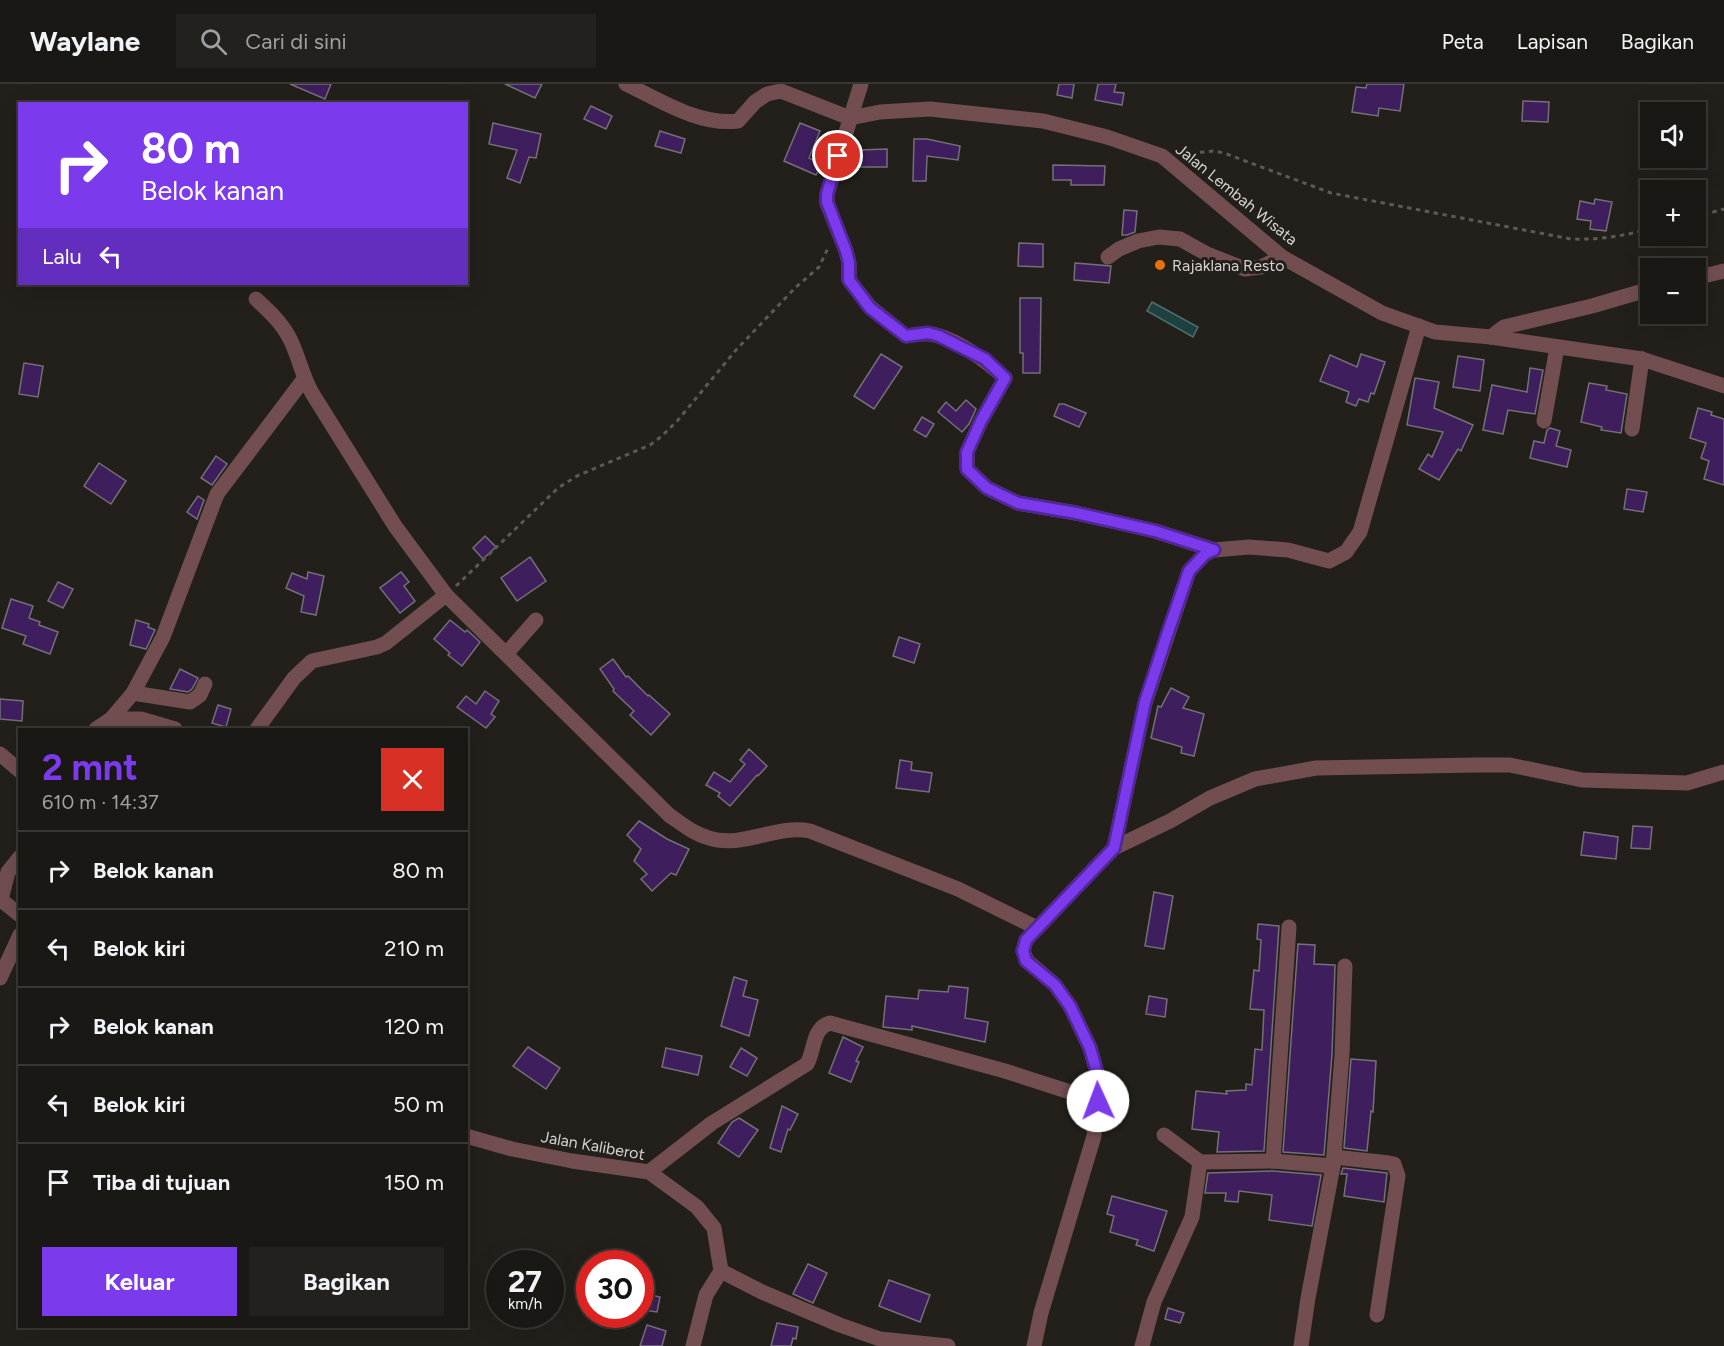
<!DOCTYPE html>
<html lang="id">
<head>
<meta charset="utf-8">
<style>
  :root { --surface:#1a1814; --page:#23211d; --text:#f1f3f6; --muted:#9fa0a0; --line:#383734; --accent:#7c3aed }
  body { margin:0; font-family:Figtree,sans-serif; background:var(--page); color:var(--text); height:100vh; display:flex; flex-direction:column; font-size:22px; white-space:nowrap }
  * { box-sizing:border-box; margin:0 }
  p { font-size:20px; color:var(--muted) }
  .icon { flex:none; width:33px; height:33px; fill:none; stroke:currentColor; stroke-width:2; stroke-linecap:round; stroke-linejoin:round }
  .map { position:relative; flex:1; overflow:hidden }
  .side { position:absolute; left:18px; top:644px; width:450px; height:600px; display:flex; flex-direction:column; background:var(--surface); border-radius:0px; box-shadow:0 6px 24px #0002,0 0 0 2px var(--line) }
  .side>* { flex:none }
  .banner { position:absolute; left:18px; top:18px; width:450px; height:183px; border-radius:0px; box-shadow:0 6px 24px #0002,0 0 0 2px var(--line); background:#7c3aed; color:#fff; overflow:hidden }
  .controls { position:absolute; left:1640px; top:18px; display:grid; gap:12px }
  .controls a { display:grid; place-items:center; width:66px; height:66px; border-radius:0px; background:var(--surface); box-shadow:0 6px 24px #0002,0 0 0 2px var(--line); font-size:30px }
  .speed { position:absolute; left:486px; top:1166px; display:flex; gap:12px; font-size:30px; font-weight:700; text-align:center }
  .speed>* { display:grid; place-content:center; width:78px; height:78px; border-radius:50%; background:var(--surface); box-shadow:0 6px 24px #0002,0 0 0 2px var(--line); line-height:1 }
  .speed small { font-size:15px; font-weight:400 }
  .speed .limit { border:9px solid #d22; background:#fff; color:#111 }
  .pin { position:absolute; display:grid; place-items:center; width:51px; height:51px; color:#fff; margin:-26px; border:3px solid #fff; border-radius:50%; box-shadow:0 2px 6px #0007 }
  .me { position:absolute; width:66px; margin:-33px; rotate:358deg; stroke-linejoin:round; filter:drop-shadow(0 0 4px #0008) }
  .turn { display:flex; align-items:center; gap:21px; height:126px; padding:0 24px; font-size:27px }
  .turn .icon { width:78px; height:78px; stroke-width:2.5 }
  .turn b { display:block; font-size:42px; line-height:51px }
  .then { display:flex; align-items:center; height:57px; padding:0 24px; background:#0003; gap:12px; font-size:22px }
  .round { display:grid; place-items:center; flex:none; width:63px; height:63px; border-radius:0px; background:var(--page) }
  .head { display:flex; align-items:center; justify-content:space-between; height:102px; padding:0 24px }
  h1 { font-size:36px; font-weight:700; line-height:45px; color:var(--accent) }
  .button { display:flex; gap:12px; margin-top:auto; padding:12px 24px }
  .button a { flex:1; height:69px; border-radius:0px; background:var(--accent); color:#fff; font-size:24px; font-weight:700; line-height:69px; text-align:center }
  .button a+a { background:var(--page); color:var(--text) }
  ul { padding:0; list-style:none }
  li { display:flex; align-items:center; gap:18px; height:78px; padding:0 24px; border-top:2px solid var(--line) }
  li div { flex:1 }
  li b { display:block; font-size:22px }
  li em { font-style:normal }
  header { display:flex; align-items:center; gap:36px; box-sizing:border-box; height:84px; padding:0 30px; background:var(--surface); border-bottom:2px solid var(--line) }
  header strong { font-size:28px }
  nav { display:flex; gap:33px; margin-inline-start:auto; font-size:21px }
  .search { width:420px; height:54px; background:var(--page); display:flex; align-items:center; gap:15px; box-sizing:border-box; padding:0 21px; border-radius:0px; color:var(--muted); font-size:22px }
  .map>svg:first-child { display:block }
  .water { fill:#1b4141; stroke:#536d6c; stroke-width:1.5 }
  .building { fill:#3e1e5c; stroke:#737077; stroke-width:1.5 }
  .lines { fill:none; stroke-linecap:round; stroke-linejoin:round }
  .path { stroke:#5d5a56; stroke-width:3; stroke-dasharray:4.5 4.5; stroke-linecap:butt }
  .minor { stroke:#724e51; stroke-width:15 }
  .route-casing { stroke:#51269a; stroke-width:15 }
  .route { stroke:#7c3aed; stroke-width:10 }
  .food-dot { fill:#e8710a; stroke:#23201b; stroke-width:2 }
  .labels { text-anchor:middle; stroke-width:6; stroke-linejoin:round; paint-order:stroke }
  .street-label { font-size:16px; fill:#d5d3d0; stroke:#23201b }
  .poi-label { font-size:16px; fill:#d5d3d0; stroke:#23201b; text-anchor:start }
</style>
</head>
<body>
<header>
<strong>Waylane</strong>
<div class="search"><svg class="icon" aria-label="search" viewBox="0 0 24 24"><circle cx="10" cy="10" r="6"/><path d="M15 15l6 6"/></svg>Cari di sini</div>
<nav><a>Peta</a><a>Lapisan</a><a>Bagikan</a></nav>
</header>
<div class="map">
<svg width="1724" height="1262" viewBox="0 0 1724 1262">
  <rect width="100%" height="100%" fill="#23201b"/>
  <polygon class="water" points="1152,218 1198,243 1193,253 1147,227"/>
  <g class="building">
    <polygon points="290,0 331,0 325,15"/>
    <polygon points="505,0 542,0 535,14"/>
    <polygon points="1059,0 1074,0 1072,14 1057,11"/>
    <polygon points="1098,0 1116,0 1114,8 1124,9 1122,21 1095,16"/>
    <polygon points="1367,0 1404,0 1400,27 1379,24 1378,32 1352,28 1356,3 1366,4"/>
    <polygon points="1523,17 1549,18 1548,38 1522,37"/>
    <polygon points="591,22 612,32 606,45 584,35"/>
    <polygon points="493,39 541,50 536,74 529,73 520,99 507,94 517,66 489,60"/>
    <polygon points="800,39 820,47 809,74 822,80 816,91 784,77"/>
    <polygon points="660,47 685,55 681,69 655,62"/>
    <polygon points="914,55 927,55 960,62 958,76 927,72 926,97 913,97"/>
    <polygon points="887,65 887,83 860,83 859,66"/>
    <polygon points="1053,81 1105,82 1104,101 1071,101 1071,96 1053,96"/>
    <polygon points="1595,115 1612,118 1606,147 1590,145 1591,137 1577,135 1580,117 1594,120"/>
    <polygon points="1124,126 1137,127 1135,148 1127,151 1122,151"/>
    <polygon points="1019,159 1043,160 1043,183 1018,182"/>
    <polygon points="1075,179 1111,182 1109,199 1074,196"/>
    <polygon points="1020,214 1041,214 1040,289 1023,289 1023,269 1020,269"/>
    <polygon points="881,270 902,283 874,325 854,312"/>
    <polygon points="1361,270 1385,278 1374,310 1371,309 1368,318 1359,315 1356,322 1346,318 1349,308 1320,297 1330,271 1357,283"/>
    <polygon points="1458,272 1484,276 1480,307 1453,303"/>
    <polygon points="24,279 43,282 38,313 19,310"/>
    <polygon points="1530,284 1543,286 1535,330 1508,326 1503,350 1483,346 1492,301 1527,308"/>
    <polygon points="1415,294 1439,298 1434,324 1473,341 1461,367 1458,365 1439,396 1419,385 1428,370 1432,373 1443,348 1407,341"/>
    <polygon points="1589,299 1607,302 1606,306 1627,310 1621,349 1601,346 1602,343 1581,338"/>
    <polygon points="966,316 976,325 969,340 962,348 938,328 946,318 956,327"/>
    <polygon points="1059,320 1064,320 1086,329 1079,343 1054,332"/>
    <polygon points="1698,324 1712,328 1711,331 1724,335 1724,401 1704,395 1709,377 1701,374 1706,359 1690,354"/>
    <polygon points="922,333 934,340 926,353 914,346"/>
    <polygon points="1550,344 1560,347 1556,362 1571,366 1567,383 1530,374 1534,357 1544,359 1547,346"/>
    <polygon points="216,372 227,380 212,401 201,394"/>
    <polygon points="99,379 126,397 111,420 84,402"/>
    <polygon points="1627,405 1647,408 1643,428 1624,425"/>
    <polygon points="198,412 204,416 197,435 187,428"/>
    <polygon points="485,452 496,463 483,475 473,464"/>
    <polygon points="530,473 546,497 517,517 501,494"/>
    <polygon points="308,488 324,492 316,531 301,528 304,512 286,504 292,489 307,495"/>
    <polygon points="401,488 409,498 404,502 415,517 400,529 380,504"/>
    <polygon points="58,498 73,505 63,524 48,517"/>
    <polygon points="11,515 33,522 29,534 40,538 39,541 58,548 50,570 23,560 26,552 2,544"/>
    <polygon points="136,536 149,540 148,543 155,546 146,565 130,561"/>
    <polygon points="450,536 465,548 467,546 480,558 462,582 448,571 450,569 434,555"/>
    <polygon points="899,553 920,560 914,579 893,572"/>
    <polygon points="613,575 626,593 628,592 648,612 649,611 670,630 651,651 630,631 634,627 613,607 614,605 600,585"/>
    <polygon points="180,585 198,594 192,605 188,608 170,605"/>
    <polygon points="1171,604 1189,613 1183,624 1204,630 1194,672 1181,669 1182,663 1151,654 1158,622 1161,623"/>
    <polygon points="485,607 499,617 491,630 495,633 486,644 457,623 466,612 476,620"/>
    <polygon points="0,615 23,617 22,637 0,635"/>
    <polygon points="218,621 231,625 226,643 212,639"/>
    <polygon points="749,665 767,682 758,692 757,691 730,722 718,712 720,709 706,701 714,688 730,698 745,680 740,676"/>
    <polygon points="900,676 912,678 911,686 932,689 929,708 896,704"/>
    <polygon points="639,737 667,755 689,765 676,791 671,789 652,807 641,795 647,790 634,777 641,765 627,751"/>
    <polygon points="1633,742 1652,743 1650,765 1631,764"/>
    <polygon points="1584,748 1618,753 1616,775 1581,771"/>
    <polygon points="1154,808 1173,812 1164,865 1145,862"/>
    <polygon points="1258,840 1279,842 1264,1067 1217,1068 1219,1048 1192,1045 1196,1007 1227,1010 1226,1007 1246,1006 1246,1000 1252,1001 1255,965 1262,966 1264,926 1250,925 1254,886 1259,887 1261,856 1257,855"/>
    <polygon points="1298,860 1315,861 1314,880 1335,881 1332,970 1324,1071 1283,1068"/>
    <polygon points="734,893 747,897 743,912 758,916 749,952 721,942"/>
    <polygon points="949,902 968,904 965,934 988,938 985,958 912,942 912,946 883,943 886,912 918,915 919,906 948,908"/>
    <polygon points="1149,912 1167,915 1165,933 1146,930"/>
    <polygon points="843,953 863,963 856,977 859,978 851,998 829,989"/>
    <polygon points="528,963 560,984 546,1005 513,982"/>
    <polygon points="666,964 702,972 698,991 662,983"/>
    <polygon points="741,964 757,974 747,992 730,983"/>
    <polygon points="1351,975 1376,977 1373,1028 1371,1027 1367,1067 1344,1064"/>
    <polygon points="782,1022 798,1030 790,1046 788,1045 781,1068 770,1064"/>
    <polygon points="739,1034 758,1046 739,1073 718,1059 732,1038"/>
    <polygon points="1343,1084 1387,1089 1384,1118 1344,1112 1347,1090 1341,1090"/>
    <polygon points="1273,1087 1321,1091 1312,1142 1269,1136 1272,1111 1239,1107 1238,1118 1225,1117 1226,1109 1205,1109 1208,1089"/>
    <polygon points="1112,1112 1167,1127 1154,1167 1136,1161 1138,1156 1110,1148 1114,1132 1107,1130"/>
    <polygon points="808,1180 827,1189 813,1219 793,1210"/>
    <polygon points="889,1196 930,1211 920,1238 879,1222"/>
    <polygon points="646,1210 660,1213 657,1228 643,1226"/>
    <polygon points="1168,1224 1184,1229 1180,1239 1165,1235"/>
    <polygon points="777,1239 798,1243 796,1255 793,1254 791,1262 771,1262"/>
    <polygon points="647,1241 666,1247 662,1262 640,1262"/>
  </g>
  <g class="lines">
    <g class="path">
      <path d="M 1182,70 L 1214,67 L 1224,69 L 1331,109 L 1571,155 C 1599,156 1623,152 1650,145"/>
      <polyline points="1695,133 1724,125"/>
      <polyline points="456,502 558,404 577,392 650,361 662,352 678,336 736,266 795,204 819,183 829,162"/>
    </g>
    <g class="minor">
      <path d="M 626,0 C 660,16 699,42 738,37 L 755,18 L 767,10 L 781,7 L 850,34 L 880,28 L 930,25 L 1043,37 L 1107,53 L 1162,72 L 1282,173 L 1382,229 L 1435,248 L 1491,253 L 1642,275 L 1724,302"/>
      <path d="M 861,0 L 827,110 L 827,119 L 846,167 L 849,179 L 849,196 L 870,223 L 906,252 C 914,251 923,249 930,250 C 954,253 988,278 1005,294 L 981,337 L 967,368 L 967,385 L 987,404 L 1018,419 L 1076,429 L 1155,447 L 1214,466"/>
      <polyline points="1108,173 1119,165 1138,157 1159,153 1180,155 1207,170 1245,185 1261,183 1282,173"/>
      <polyline points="1695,194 1724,187"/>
      <path d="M 256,215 C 269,227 282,239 290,255 C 299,273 302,292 312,309 L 395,442 L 446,511 L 669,731 C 682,740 694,750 709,754 C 742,765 776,740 810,747 L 958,805 L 1037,844"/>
      <polyline points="1491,253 1504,243 1592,222 1650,205"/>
      <polyline points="1544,337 1557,263"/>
      <polyline points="1632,345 1642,275"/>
      <polyline points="506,570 536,536"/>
      <polyline points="133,609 190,618 200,611 205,600"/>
      <polyline points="111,635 141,635 175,645"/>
      <polyline points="96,645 111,635 133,609 163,553 217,410 304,295"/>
      <polyline points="257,645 294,594 312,577 377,563 386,559 446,511"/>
      <polyline points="0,670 20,687"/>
      <polyline points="1114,764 1145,619 1189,487 1205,470 1214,466 1249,463 1288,466 1329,477 1346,468 1360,448 1419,242"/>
      <polyline points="20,773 8,788 1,816 20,831"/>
      <polyline points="0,894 20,851"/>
      <polyline points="466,1052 512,1065 572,1077 649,1088 697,1123 714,1144 721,1187 706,1211 693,1262"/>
      <polyline points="1334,1073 1389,1079 1394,1080 1398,1092 1377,1231"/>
      <polyline points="1273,1077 1289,843"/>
      <polyline points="1200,1078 1273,1077 1333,1082"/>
      <path d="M 649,1088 L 712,1039 L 807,980 C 815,966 812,944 830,939 L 1005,987 L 1098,1017"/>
      <polyline points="721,1187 762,1208 840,1241 880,1255 948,1262"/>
      <polyline points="1034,1262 1041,1229 1094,1052 1100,999 1090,964 1070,922 1055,901 1027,877 1023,867 1026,856 1114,764 1170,737 1210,714 1255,695 1316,684 1476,681 1510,681 1582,696 1687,699 1724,688"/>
      <polyline points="1142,1262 1154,1218 1192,1133 1200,1078 1164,1051"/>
      <polyline points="1301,1262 1308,1214 1333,1082 1342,971 1345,882"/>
    </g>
  </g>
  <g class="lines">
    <g class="route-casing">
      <polyline id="route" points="838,72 827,110 827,118 846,167 849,179 849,196 870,224 906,252 928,249 939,252 985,275 1005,294 981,337 967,368 967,385 987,404 1018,419 1076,429 1155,447 1214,466 1205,470 1189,487 1167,551 1145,618 1114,764 1026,856 1023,867 1026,877 1055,901 1070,922 1090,964 1100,999 1098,1017"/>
    </g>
    <use href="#route" class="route"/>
  </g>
  <circle class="food-dot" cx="1160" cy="181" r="6"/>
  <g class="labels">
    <g class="street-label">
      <text transform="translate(1237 110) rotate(39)" y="6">Jalan Lembah Wisata</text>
      <text transform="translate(593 1061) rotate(10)" y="6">Jalan Kaliberot</text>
    </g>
    <g class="poi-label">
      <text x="1172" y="187">Rajaklana Resto</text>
    </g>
  </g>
</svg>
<div class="controls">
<a><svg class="icon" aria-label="sound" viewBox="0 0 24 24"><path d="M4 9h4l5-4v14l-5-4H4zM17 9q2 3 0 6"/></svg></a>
<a>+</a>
<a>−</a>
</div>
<div class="speed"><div>27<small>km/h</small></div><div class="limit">30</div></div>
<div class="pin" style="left:838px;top:72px;background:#d93025"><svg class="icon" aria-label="arrive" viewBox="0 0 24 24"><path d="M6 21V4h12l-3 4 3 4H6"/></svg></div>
<svg class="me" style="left:1098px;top:1017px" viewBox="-20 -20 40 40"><circle r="19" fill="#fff"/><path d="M0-13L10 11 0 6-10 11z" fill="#7c3aed"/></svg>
<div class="banner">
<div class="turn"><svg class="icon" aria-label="right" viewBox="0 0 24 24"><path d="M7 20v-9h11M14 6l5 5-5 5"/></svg><div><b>80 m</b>Belok kanan</div></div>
<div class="then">Lalu<svg class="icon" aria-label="left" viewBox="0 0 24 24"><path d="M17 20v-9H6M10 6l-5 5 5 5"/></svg></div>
</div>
<section class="side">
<div class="head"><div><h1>2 mnt</h1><p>610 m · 14:37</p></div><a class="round" style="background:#d93025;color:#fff"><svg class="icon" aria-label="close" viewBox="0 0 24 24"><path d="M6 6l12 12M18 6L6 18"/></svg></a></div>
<ul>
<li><svg class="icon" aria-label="right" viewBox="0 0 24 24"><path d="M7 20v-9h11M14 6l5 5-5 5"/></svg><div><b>Belok kanan</b></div><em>80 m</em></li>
<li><svg class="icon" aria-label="left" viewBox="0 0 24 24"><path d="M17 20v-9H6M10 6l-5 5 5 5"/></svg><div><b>Belok kiri</b></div><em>210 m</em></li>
<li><svg class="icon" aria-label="right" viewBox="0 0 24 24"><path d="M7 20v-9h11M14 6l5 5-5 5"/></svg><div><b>Belok kanan</b></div><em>120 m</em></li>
<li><svg class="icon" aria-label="left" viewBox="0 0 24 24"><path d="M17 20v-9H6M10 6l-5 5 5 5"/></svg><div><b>Belok kiri</b></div><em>50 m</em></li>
<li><svg class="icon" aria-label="arrive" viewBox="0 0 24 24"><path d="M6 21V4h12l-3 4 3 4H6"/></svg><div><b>Tiba di tujuan</b></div><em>150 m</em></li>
</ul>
<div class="button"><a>Keluar</a><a>Bagikan</a></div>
</section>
</div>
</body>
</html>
